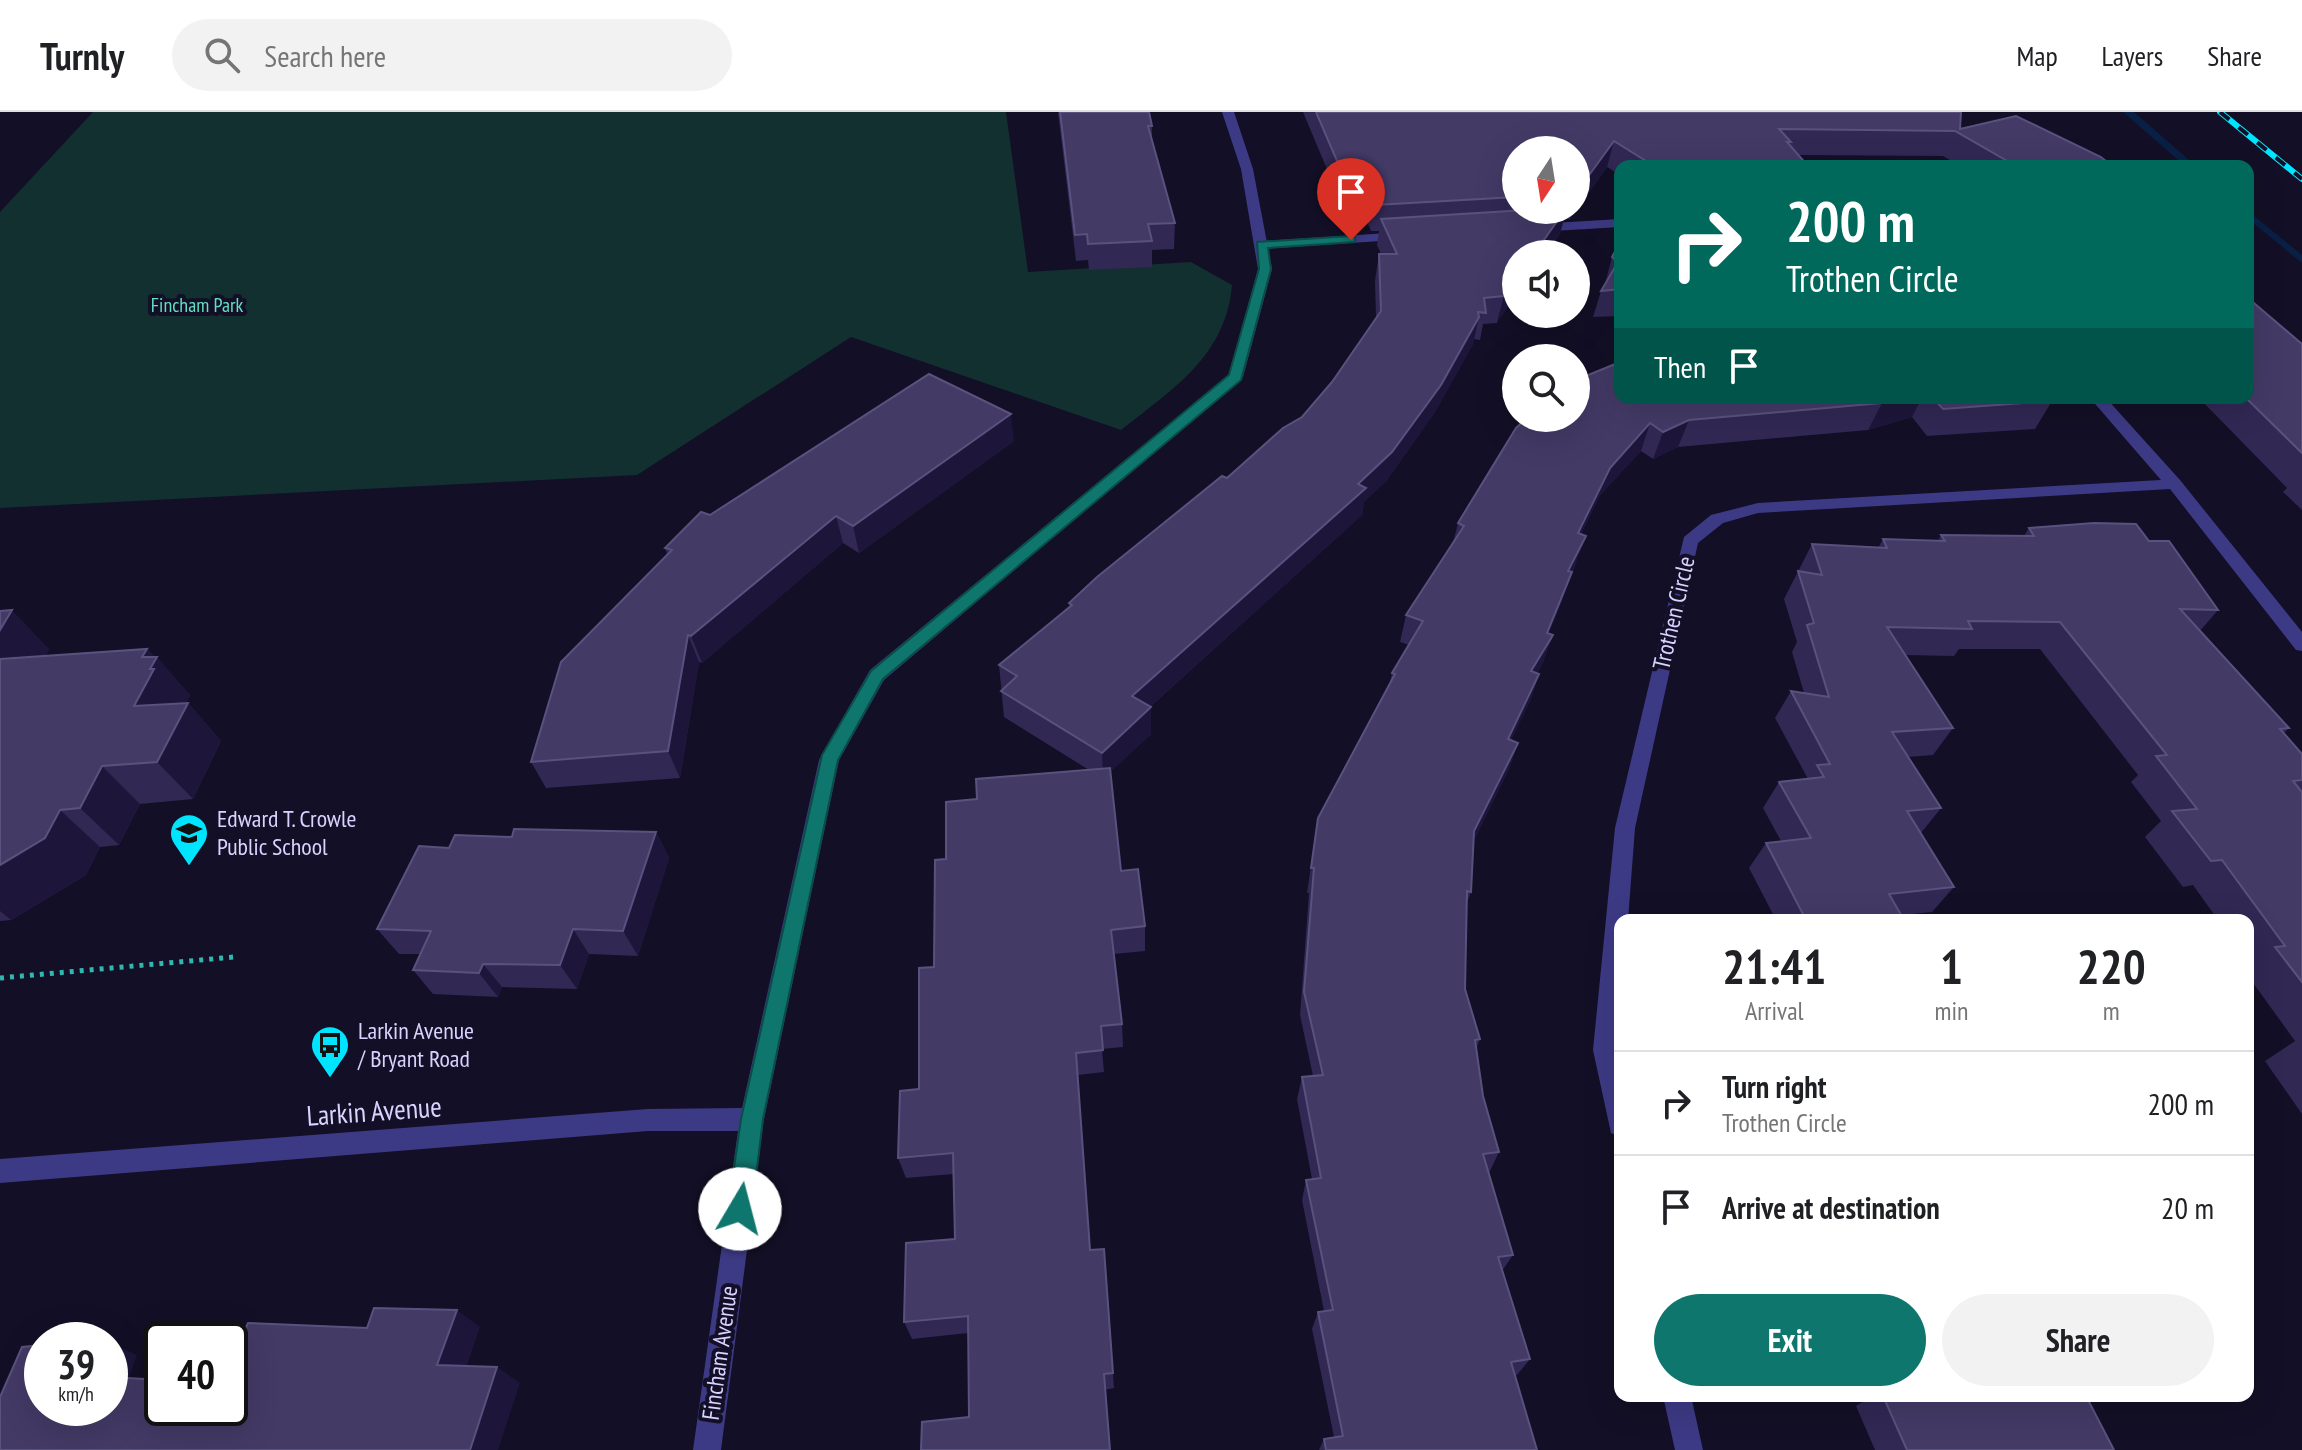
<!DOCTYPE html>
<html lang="en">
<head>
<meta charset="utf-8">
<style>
  :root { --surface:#fff; --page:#f2f2f2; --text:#202124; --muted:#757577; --line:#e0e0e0; --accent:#0f766e }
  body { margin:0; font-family:"PT Sans Narrow",sans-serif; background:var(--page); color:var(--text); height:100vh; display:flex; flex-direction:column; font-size:30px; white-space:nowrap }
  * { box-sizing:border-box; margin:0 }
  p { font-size:26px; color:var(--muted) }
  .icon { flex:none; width:44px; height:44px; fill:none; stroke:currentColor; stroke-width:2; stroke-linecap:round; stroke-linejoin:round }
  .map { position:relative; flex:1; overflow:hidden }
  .sheet { position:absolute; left:1614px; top:802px; width:640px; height:488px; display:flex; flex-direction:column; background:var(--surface); border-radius:16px; box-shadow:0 8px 32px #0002 }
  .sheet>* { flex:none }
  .guide { position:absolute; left:1614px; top:48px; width:640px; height:244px; border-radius:16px; box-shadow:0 8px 32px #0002; background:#00695c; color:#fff; overflow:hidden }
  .needle { width:52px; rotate:192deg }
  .buttons { position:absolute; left:1502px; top:24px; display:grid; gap:16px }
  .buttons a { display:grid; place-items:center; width:88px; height:88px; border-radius:50%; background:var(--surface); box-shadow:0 8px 32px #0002; font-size:40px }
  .speed { position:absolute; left:24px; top:1210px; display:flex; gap:16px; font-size:40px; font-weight:700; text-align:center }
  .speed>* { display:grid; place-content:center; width:104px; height:104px; border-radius:50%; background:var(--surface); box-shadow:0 8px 32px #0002; line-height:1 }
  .speed small { font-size:20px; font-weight:400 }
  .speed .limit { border:4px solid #111; border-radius:12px; background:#fff; color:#111 }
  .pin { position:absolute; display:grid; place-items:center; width:68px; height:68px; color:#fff; margin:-82px -34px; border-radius:50% 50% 50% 0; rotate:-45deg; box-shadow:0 0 8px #0007 }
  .pin .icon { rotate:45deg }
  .me { position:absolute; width:88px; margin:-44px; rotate:8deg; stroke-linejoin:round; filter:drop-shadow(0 0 6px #0008) }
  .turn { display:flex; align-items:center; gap:28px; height:168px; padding:0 40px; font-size:36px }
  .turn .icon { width:104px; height:104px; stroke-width:2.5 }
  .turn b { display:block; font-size:56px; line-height:68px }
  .then { display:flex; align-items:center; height:76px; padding:0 40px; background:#0003; gap:16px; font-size:30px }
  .eta { display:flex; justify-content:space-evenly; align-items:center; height:136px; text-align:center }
  .eta b { font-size:48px; font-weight:700; line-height:56px }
  .cta { display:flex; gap:16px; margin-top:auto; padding:16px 40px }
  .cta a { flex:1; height:92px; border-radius:48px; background:var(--accent); color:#fff; font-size:32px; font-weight:700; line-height:92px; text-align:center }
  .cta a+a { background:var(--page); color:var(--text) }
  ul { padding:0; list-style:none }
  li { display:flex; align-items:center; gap:24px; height:104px; padding:0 40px; border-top:2px solid var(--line) }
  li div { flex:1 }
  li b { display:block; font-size:30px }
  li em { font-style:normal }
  header { display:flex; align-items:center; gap:48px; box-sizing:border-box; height:112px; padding:0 40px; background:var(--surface); border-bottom:2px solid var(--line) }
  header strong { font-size:38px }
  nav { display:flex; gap:44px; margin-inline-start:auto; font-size:28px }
  .search { width:560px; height:72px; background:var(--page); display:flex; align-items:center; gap:20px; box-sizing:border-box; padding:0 28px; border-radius:44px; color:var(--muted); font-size:30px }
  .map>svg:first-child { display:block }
  .green { fill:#12302f }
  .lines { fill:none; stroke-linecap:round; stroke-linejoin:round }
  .stream { fill:#0a1f44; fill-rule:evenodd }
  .path { stroke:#2fb8b0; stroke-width:5; stroke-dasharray:4 6; stroke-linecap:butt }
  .minor { fill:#3d3a85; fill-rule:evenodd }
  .tertiary { fill:#3d3a85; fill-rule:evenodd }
  .rail-casing { stroke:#00e5ff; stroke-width:6 }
  .rail { stroke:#130f26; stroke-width:4; stroke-dasharray:12; stroke-linecap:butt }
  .wall { fill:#312854; fill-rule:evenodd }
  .shaded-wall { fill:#1d163a }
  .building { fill:#433a66; stroke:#5a527e; stroke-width:2 }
  .route { fill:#0f766e; stroke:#0a4d48; stroke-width:2 }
  .labels { text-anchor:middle; stroke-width:8; stroke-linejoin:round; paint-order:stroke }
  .far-park-label { font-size:20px; fill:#5fe0c0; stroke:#130f26 }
  .street-label { font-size:24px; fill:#d9d4ff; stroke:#130f26 }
  .poi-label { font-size:24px; fill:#d9d4ff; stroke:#130f26; text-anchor:start }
  .near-street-label { font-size:28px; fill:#d9d4ff; stroke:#130f26 }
</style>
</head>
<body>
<header>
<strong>Turnly</strong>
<div class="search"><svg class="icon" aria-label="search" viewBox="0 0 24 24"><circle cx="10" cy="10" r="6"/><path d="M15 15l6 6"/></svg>Search here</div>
<nav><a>Map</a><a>Layers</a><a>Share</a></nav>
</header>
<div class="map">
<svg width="2302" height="1338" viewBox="0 0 2302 1338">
  <rect width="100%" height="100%" fill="#130f26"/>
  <path class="green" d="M 93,0 L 1006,0 L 1028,160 L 1191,150 L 1232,173 C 1226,244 1173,277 1121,318 L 851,225 L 637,363 L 0,396 L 0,100 Z"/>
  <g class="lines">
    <g class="stream">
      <polygon points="2123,0 2134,0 2196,54 2185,54"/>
      <polygon points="2248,99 2302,143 2302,151 2248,107"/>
    </g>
    <polyline class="path" points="0,866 234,845"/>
    <g class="minor">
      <polygon points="1620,107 1620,115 1536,120 1530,116 1536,112"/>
      <polygon points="1405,120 1410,121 1410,127 1261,137 1254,133 1261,129"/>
      <polygon points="2090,286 2106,286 2180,368 2302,520 2302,539 2296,538 2170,377 1758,401 1723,411 1698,431 1635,716 1628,808 1620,808 1617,938 1620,954 1620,1025 1611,1021 1593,938 1615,716 1684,425 1711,403 1758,391 2161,368"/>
      <polygon points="1663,1284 1691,1284 1703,1338 1675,1338"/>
    </g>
    <polygon class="tertiary" points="1222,0 1234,0 1253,57 1272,157 1243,265 884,568 839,648 764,1007 721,1338 693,1338 738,1019 648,1019 0,1071 0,1047 648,997 742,996 819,648 870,558 1229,263 1258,157 1241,57"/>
    <g class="rail-casing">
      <polyline id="rail" points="2220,0 2302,67"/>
    </g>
    <use href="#rail" class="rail"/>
  </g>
  <g class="wall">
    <polygon points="1058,0 1149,0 1152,14 1152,30 1175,111 1174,137 1152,138 1152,155 1089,158 1088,148 1076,149"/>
    <path d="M 1303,0 L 1961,0 L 1960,17 L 2112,54 L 1960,54 L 1943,44 L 1798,43 L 1808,54 L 1620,54 L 1620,63 L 1607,55 L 1570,107 L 1564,107 L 1560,122 L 1546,142 L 1516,142 L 1497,211 L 1483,212 L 1480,228 L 1474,227 L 1473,232 L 1435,300 L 1387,368 L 1364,390 L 1362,403 L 1150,595 L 1151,622 L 1110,660 L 1121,759 L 1145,814 L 1145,839 L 1114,842 L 1122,912 L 1123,935 L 1102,937 L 1104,960 L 1078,963 L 1090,1138 L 1104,1137 L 1114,1276 L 969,1305 L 968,1221 L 912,1227 L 904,1210 L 955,1127 L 953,1062 L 906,1066 L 898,1046 L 919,977 L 934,855 L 946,747 L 977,687 L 1089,658 L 1004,605 L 999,553 L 1069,495 L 1069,491 L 1302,305 L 1332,270 L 1376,206 L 1375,169 L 1379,142 L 1381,142 L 1377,133 L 1379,119 L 1371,119 L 1351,73 L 1334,74 ZM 1516,38 L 1576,38 L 1576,98 L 1516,98 Z"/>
    <polygon points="1620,130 1620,204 1593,205 1601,179 1605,172 1612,145"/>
    <polygon points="2302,232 2302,398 2283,380 2287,376 2199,286 2248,286"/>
    <polygon points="1620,286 2049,286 2052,289 2035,317 1927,324 1912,305 1868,318 1678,335 1653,347 1641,339 1600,383 1581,422 1576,451 1548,522 1553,523 1543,550 1537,561 1539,562 1530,589 1511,628 1518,631 1509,657 1474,728 1471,780 1467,791 1465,877 1480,927 1476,937 1483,984 1499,1040 1489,1061 1513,1143 1502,1159 1530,1247 1517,1263 1515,1263 1537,1338 1319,1338 1324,1327 1334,1325 1312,1217 1318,1200 1324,1199 1302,1088 1306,1068 1312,1067 1297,987 1302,965 1313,964 1300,903 1309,781 1307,781 1318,706 1390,570 1392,561 1409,533 1400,530 1406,503 1453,431 1458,411"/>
    <polygon points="1014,329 859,441 843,431 702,551 699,550 680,666 546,676 531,650 667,442 665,436 710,403"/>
    <polygon points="2029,416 2149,429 2218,498 2200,519 2289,616 2284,621 2302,642 2302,1002 2265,949 2295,929 2248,864 2248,856 2251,854 2248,850 2248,808 2218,808 2193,773 2183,775 2145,725 2161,709 2131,670 2138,663 2040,537 1959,537 1954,544 1905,543 1953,616 1933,643 1908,645 1941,696 1921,721 1954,775 1932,800 1902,803 1904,808 1776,808 1749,756 1766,731 1781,729 1763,696 1779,670 1808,667 1775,606 1791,579 1804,581 1792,540 1797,530 1784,487 1812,432 1878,436 1883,427 1938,429 1941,423 2024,424"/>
    <polygon points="0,499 49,537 45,544 147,537 190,583 186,591 188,591 221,629 193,687 140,692 119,733 100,735 86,763 11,808 0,809"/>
    <polygon points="656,720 669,746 638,844 589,842 577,877 502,875 498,885 433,882 413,858 420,842 399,842 377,817 512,725"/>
    <polygon points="1864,1284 2086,1284 2114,1338 1875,1338 1856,1294 1866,1288"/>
  </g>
  <g class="shaded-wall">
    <polygon points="1614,29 1607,55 1570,107 1573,98 1576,98 1577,81"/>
    <polygon points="1565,98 1566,98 1560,122 1546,142 1534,142"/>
    <polygon points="1516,167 1516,184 1497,211 1504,184"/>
    <polygon points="1479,205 1473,232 1435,300 1387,368 1364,390 1362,403 1132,611 1132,584"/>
    <polygon points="1898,286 1922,286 1912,305 1868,318 1882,291"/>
    <polygon points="1011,302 1014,329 859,441 853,414"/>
    <polygon points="1689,308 1678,335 1653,347 1663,320"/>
    <polygon points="1650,311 1641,339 1600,383 1568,448 1578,421 1610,356"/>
    <polygon points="836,404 843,431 702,551 691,524"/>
    <polygon points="1586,424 1576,451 1559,486 1568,459"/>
    <polygon points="1572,460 1563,487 1538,548 1547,521"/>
    <polygon points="12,498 49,537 20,586 0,567 0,518"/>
    <polygon points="688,523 699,550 680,666 668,639"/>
    <polygon points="1553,523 1543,550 1522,586 1531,559"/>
    <polygon points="147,537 156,547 157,545 190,583 185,593 188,591 221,629 193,687 157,650 134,594 142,545"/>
    <polygon points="1539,562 1530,589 1499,653 1508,627"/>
    <polygon points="1151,595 1151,622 1103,667 1102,641"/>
    <polygon points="1518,631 1509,657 1466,744 1474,719"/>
    <polygon points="102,654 140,692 119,733 80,696"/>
    <polygon points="60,698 100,735 86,763 11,808 0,799 0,753"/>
    <polygon points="656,720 669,746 638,844 623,819"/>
    <polygon points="573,817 589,842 577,877 560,853"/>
    <polygon points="483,852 502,875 498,885 479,861"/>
    <polygon points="457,1198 480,1215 462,1268 437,1253"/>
    <polygon points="110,1231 137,1243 124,1279 110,1273"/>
    <polygon points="497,1255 520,1271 498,1338 470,1338"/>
  </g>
  <g class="building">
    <polygon points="1060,0 1149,0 1152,14 1148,14 1175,111 1148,112 1152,129 1088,132 1087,122 1075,123"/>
    <polygon points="1316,0 1961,0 1960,17 2016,4 2101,45 2112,54 2016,54 1955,19 1779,17 1791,30 1787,30 1808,54 1654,54 1614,29 1576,81 1576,38 1516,38 1516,85 1375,93 1354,48 1337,49"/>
    <polygon points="1528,98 1565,98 1534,142 1516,142 1516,167 1504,184 1484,186 1486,201 1478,200 1479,205 1441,273 1392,340 1358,372 1366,376 1132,584 1151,595 1102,641 1001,579 1017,564 999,553 1072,493 1069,491 1097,465 1222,364 1227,366 1283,316 1302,305 1332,270 1381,199 1379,142 1397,142 1381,107"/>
    <polygon points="1620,130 1620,177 1601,179 1618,150 1612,145"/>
    <polygon points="2248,186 2302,232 2302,341 2246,286 2248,286"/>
    <polygon points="1620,250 1620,286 1898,286 1882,291 1689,308 1663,320 1650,311 1610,356 1578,421 1586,424 1568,459 1572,460 1547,521 1553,523 1531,559 1539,562 1508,627 1518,631 1474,719 1471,780 1467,779 1465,877 1480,927 1475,928 1483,984 1499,1040 1483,1042 1513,1143 1498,1145 1530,1247 1511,1250 1537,1338 1326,1338 1324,1327 1343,1324 1318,1200 1333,1198 1306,1068 1321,1066 1302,965 1323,963 1304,880 1314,756 1311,756 1318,706 1395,562 1392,561 1423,509 1406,503 1464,414 1458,411 1516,316 1527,306 1576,306 1576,268"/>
    <polygon points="929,262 1011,302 853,414 836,404 691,524 688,523 668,639 531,650 561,550 672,438 665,436 701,400 710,403"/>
    <polygon points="1933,286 2049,286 2052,289 1943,297"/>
    <polygon points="2094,411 2136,412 2149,429 2169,429 2218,498 2180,497 2289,616 2280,617 2302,642 2302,668 2293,669 2302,680 2302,870 2275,835 2285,834 2222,748 2211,749 2172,699 2197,697 2156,644 2167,643 2060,510 1968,509 1972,517 1887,515 1953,616 1892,620 1941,696 1907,699 1954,775 1889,782 1904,808 1806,808 1766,731 1811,726 1779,670 1824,665 1817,653 1830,652 1791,579 1829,585 1807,513 1814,511 1798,459 1822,463 1812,432 1887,436 1883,427 1945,429 1941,423 2034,424 2029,416"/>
    <polygon points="12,498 0,518 0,499"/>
    <polygon points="147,537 142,545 157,545 150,557 154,557 134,594 188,591 157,650 102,654 80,696 60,698 45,726 0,753 0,547"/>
    <polygon points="1110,656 1121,759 1138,757 1145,814 1111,818 1122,912 1101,914 1103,938 1076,941 1090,1138 1104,1137 1113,1261 1104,1262 1110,1338 921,1338 922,1310 969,1305 968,1204 904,1210 906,1131 955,1127 953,1041 898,1046 900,979 919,977 919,856 934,855 935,748 946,747 946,690 977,687 976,667"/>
    <polygon points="514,717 656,720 623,819 573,817 560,853 483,852 479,861 413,858 431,819 377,817 419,734 449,736 455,723 512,725"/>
    <polygon points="374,1196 457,1198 437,1253 497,1255 470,1338 0,1338 0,1285 22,1235 42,1233 42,1296 110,1296 110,1265 162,1268 162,1296 230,1296 230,1250 248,1211 367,1216"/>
    <polygon points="1883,1284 2086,1284 2114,1338 1907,1338"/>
  </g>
  <polygon class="route" points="1351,124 1355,125 1355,130 1268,136 1271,157 1241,268 883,567 838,648 763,1007 752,1097 748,1105 740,1108 732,1105 728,1097 741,1007 822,643 871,559 1229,263 1259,157 1257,130"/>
  <defs>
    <g id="school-pin" transform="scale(2)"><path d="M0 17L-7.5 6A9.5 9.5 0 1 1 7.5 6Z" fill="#00e5ff" stroke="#130f26"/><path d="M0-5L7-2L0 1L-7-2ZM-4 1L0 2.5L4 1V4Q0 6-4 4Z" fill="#111"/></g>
    <g id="bus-pin" transform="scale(2)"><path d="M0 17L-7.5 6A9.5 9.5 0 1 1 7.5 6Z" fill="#00e5ff" stroke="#130f26"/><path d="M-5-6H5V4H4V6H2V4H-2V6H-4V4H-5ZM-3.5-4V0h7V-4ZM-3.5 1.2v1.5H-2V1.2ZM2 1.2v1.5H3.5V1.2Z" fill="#111"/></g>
  </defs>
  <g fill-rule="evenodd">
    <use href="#school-pin" x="189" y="721"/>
    <use href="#bus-pin" x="330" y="933"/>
  </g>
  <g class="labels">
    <g class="far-park-label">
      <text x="197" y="200">Fincham Park</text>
    </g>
    <g class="street-label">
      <text transform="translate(1674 501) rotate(-77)" y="8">Trothen Circle</text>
      <text transform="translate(720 1241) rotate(-82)" y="8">Fincham Avenue</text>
    </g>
    <g class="poi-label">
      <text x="217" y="715">Edward T. Crowle<tspan x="217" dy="28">Public School</tspan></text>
      <text x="358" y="927">Larkin Avenue<tspan x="358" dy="28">/ Bryant Road</tspan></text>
    </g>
    <g class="near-street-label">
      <text transform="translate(374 999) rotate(-4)" y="10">Larkin Avenue</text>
    </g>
  </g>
</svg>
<div class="buttons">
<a><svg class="needle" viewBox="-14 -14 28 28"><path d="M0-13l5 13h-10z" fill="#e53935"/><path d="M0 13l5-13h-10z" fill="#757577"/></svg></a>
<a><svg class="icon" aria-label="sound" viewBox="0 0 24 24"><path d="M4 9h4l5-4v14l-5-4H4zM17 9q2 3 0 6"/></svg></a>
<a><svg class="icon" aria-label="search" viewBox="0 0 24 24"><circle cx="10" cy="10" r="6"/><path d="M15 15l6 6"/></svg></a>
</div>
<div class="speed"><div>39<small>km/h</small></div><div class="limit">40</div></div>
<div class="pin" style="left:1351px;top:128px;background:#d93025"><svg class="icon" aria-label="arrive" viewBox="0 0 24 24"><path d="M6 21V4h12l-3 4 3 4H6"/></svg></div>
<svg class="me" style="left:740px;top:1097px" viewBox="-20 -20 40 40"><circle r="19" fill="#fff"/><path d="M0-13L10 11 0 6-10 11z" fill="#0f766e"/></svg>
<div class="guide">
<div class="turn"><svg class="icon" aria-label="right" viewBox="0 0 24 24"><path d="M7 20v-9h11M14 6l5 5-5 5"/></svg><div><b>200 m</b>Trothen Circle</div></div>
<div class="then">Then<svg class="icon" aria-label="arrive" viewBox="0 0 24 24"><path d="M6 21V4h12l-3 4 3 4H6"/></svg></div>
</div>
<section class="sheet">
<div class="eta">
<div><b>21:41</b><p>Arrival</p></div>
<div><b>1</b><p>min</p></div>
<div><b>220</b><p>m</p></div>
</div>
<ul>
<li><svg class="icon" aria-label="right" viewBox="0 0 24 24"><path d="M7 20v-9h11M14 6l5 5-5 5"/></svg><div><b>Turn right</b><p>Trothen Circle</p></div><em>200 m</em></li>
<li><svg class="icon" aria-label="arrive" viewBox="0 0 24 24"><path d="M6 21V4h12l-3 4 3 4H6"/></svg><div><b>Arrive at destination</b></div><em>20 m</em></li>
</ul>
<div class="cta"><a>Exit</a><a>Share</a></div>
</section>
</div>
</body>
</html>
